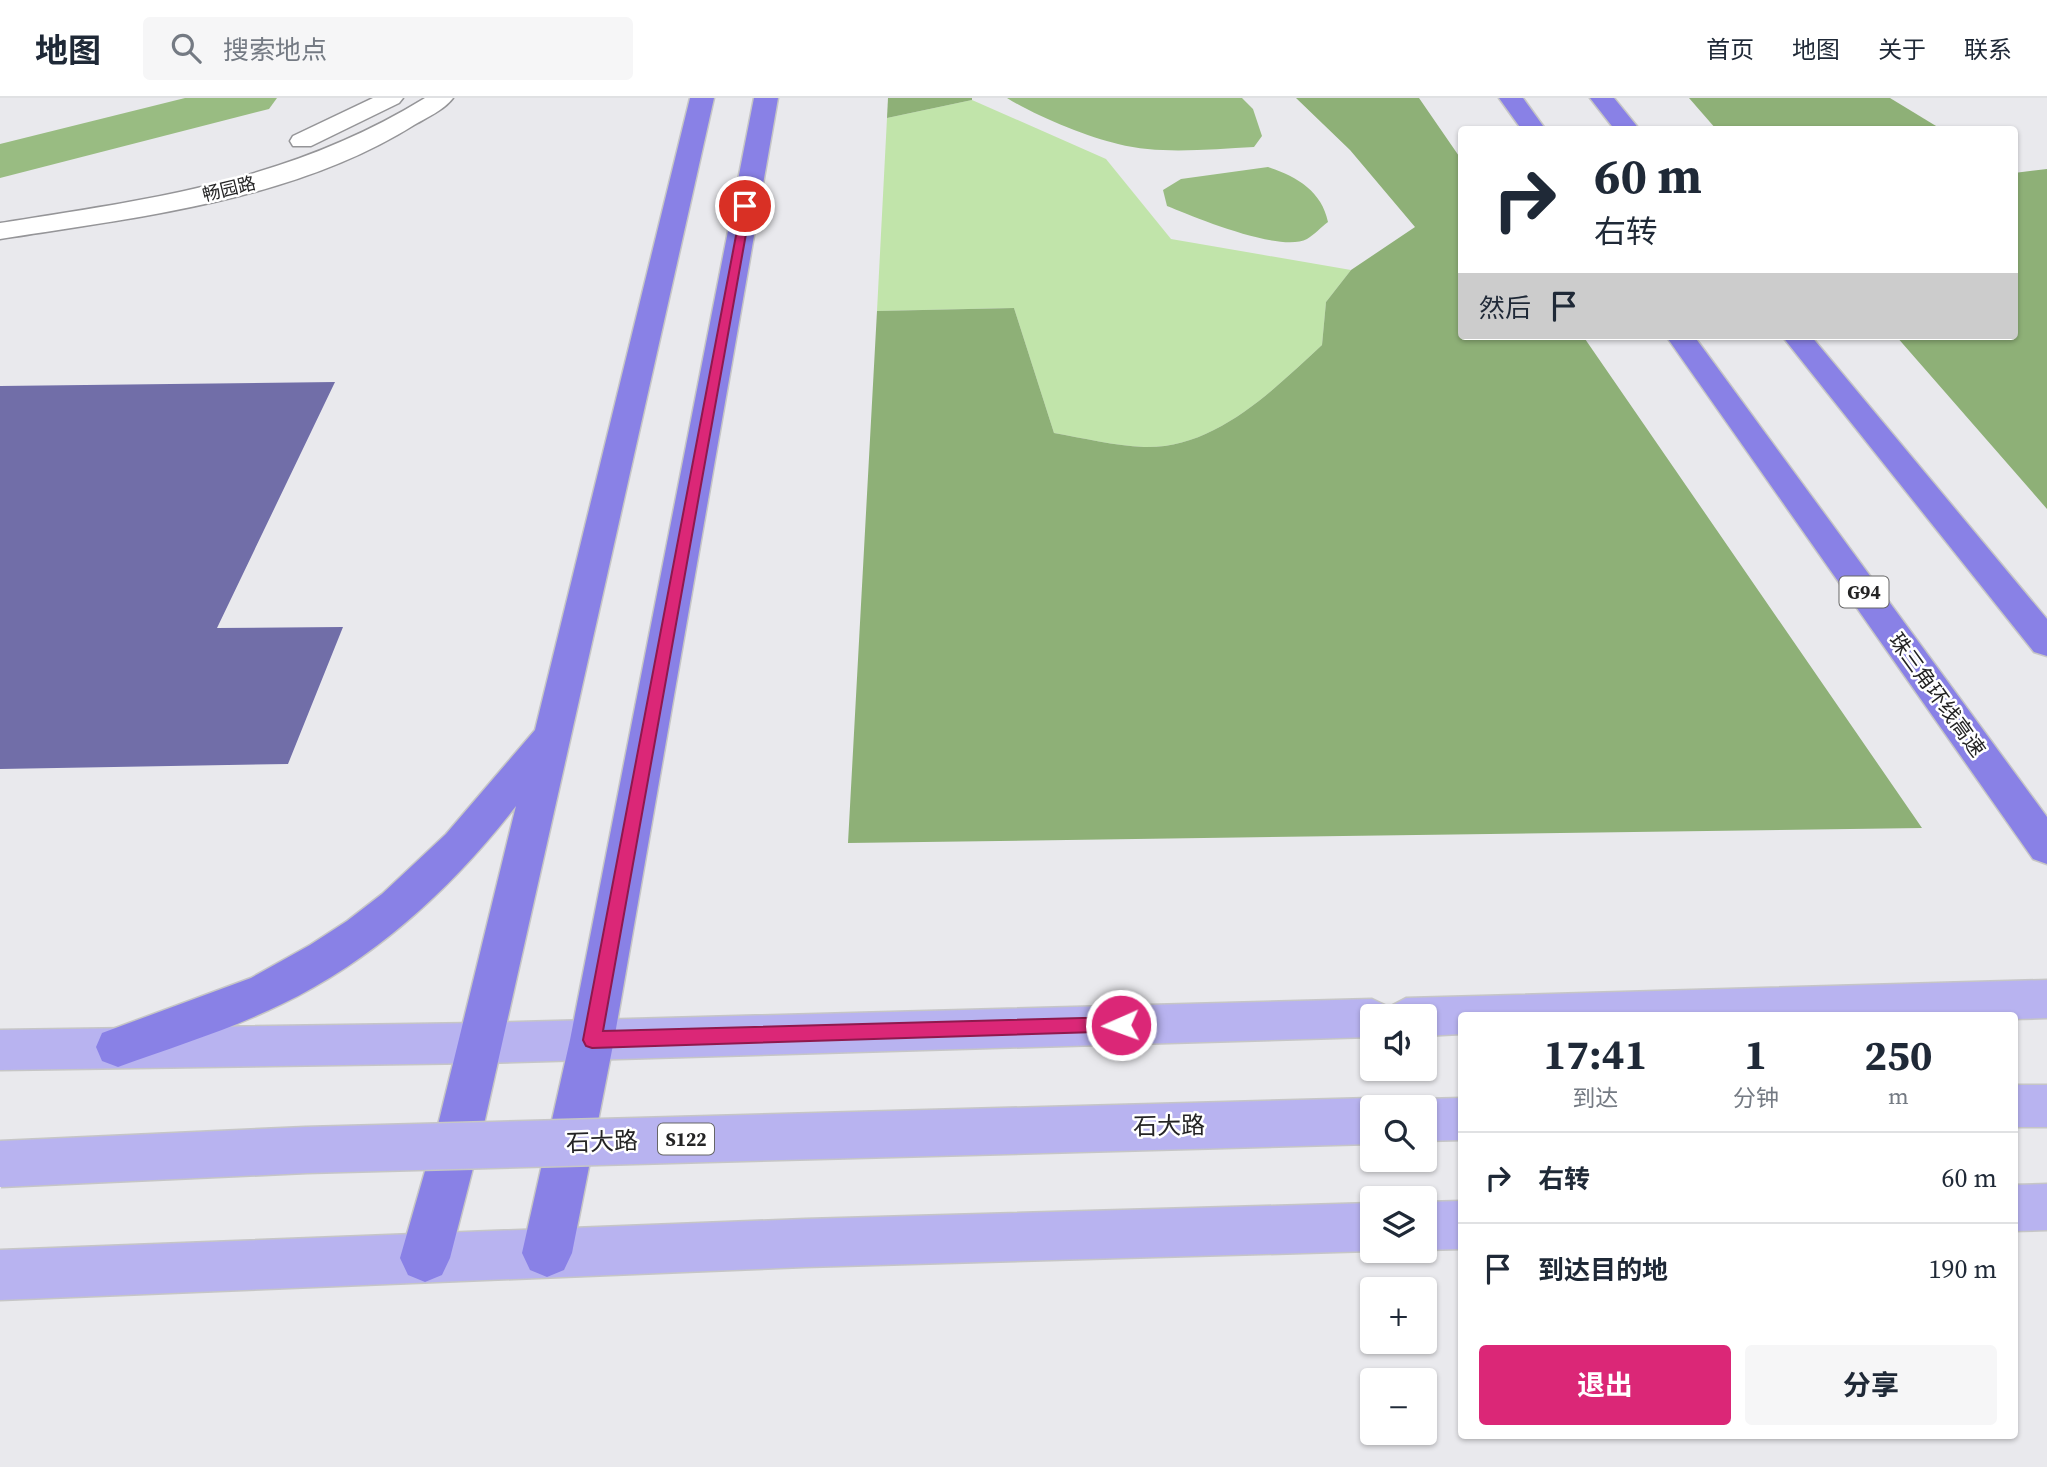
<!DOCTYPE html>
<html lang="zh">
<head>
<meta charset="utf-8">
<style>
  :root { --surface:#fff; --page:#f6f6f7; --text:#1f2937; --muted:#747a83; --line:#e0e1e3; --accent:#db2777 }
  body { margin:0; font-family:"Source Serif 4","Noto Sans SC",serif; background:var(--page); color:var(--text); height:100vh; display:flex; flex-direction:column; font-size:26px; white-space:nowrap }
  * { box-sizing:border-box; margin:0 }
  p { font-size:23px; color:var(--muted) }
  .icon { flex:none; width:38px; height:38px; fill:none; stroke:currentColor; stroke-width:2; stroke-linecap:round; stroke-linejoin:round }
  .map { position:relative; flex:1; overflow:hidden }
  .side { position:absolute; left:1458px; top:914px; width:560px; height:427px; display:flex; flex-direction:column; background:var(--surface); border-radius:7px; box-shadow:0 2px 5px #0004 }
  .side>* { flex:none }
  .guide { position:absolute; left:1458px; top:28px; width:560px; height:214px; border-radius:7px; box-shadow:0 2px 5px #0004; background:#fff; color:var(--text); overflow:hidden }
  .tools { position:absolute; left:1360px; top:906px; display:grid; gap:14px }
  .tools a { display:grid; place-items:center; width:77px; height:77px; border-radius:7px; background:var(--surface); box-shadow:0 2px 5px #0004; font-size:35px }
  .pin { position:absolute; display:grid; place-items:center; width:60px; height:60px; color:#fff; margin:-30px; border:4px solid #fff; border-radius:50%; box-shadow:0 2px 7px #0007 }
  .me { position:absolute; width:77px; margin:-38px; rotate:268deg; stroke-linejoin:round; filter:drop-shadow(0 0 5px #0008) }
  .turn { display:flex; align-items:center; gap:24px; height:147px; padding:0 21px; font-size:32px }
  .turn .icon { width:91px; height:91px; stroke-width:2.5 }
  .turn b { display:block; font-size:49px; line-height:60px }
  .then { display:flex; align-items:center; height:66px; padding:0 21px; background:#0003; gap:14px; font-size:26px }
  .eta { display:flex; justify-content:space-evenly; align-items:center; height:119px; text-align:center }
  .eta b { font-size:42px; font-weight:700; line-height:49px }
  .action { display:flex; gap:14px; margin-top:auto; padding:14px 21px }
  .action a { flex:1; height:80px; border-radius:7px; background:var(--accent); color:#fff; font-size:28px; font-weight:700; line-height:80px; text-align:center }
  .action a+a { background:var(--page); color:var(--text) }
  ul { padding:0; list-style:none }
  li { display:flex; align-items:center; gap:21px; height:91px; padding:0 21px; border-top:2px solid var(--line) }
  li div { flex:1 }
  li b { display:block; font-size:26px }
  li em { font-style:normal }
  header { display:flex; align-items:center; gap:42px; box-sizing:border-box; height:98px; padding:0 35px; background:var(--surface); border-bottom:2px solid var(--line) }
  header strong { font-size:33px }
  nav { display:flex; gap:38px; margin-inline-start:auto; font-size:24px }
  .search { width:490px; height:63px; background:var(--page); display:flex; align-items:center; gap:18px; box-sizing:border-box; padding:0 24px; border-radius:7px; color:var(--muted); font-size:26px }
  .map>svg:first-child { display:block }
  .green { fill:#c1e4aa }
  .forest { fill:#8eb077 }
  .water { fill:#99bc82 }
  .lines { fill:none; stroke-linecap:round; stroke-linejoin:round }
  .river { fill:#99bc82; fill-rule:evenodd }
  .building { fill:#716ea8 }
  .secondary-casing { stroke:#959598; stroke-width:3 }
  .primary-casing { stroke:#c6c6c6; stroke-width:3 }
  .highway-casing { stroke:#c6c6c6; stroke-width:3 }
  .secondary { fill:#fff; fill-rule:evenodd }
  .primary { fill:#b8b3f0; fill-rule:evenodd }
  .highway { fill:#8981e6; fill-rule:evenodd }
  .primary-bridge-casing { stroke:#c6c6c6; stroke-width:49; stroke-linecap:butt }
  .primary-bridge { stroke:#b8b3f0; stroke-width:46 }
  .route { fill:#db2777; stroke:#8e194d; stroke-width:2 }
  .labels { text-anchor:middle; stroke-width:5; stroke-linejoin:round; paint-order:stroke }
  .far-street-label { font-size:18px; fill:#242425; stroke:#fff }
  .shield { fill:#fff; stroke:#666; stroke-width:2 }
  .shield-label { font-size:19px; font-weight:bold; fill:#242425 }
  .street-label { font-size:21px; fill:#242425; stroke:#fff }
  .near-street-label { font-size:24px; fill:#242425; stroke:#fff }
</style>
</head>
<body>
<header>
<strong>地图</strong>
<div class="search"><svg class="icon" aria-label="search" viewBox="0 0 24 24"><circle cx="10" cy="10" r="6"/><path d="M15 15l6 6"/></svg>搜索地点</div>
<nav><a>首页</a><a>地图</a><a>关于</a><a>联系</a></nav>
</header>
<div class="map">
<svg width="2047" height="1369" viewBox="0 0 2047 1369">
  <rect width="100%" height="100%" fill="#e9e9ed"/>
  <path class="green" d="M 972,2 L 1106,61 L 1171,141 L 1351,172 L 1326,204 L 1322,247 C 1274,291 1216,351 1144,349 C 1115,348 1083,340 1054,335 L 1014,210 L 877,213 L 887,20 Z"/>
  <g class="forest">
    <polygon points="888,0 972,0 972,2 887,20"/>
    <path d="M 1296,0 L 1419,0 L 1461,61 L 1461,238 L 1583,238 L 1922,730 L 848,745 L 877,213 L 1014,210 L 1054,335 C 1083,340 1115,348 1144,349 C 1216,351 1274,291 1322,247 L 1326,204 L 1351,172 L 1415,129 L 1350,52 Z"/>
    <polygon points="1689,0 1890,0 1941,31 1716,31"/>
    <polygon points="2047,71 2047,411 1896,238 2014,238 2014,75"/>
  </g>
  <g class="water">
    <path d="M 1007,0 L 1242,0 L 1253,11 L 1262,38 L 1254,49 C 1210,51 1161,57 1118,46 C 1087,39 1034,17 1007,0 Z"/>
    <path d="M 1268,69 C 1296,78 1322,93 1328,124 C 1321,129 1314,137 1307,141 C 1280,155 1194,119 1167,108 L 1163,92 L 1181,81 Z"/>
  </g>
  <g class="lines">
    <polygon class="river" points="185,0 277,0 269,11 0,80 0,46"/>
  </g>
  <polygon class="building" points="335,284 217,530 343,529 288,666 0,671 0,288"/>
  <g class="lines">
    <g class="secondary-casing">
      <g id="secondary">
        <polygon points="373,0 403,0 399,5 311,48 293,48 290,43 293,38"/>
        <path d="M 425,0 L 453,0 C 444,12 426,20 414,27 C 293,103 138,119 0,141 L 0,125 C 153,101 290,83 425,0 Z"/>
      </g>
    </g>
    <g class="primary-casing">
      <g id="primary">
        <polygon points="2047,882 2047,920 2014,921 2014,917 1461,917 1461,936 1424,938 1424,919 1372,919 1372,939 480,965 0,972 0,932 480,925 1372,901 1389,909 1406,900"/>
        <rect x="2014" y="987" width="33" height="42"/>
        <polygon points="1461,1000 1461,1042 1424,1043 1424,1010 1406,1010 1408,1007 1424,1001"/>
        <polygon points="2047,1086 2047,1132 2014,1133 2014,1087"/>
        <polygon points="1461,1103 1461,1151 1424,1152 1424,1104"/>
        <polygon points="1372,1105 1372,1153 805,1169 0,1202 0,1152 805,1121"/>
      </g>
    </g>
    <g class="highway-casing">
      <g id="highway">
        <path d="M 690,0 L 714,0 L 482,1035 L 450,1160 L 442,1177 L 425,1184 L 408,1177 L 400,1160 L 436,1035 L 516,708 C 453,789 375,861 282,906 C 229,932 173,949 118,969 L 102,963 L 96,949 L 102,935 L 251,880 L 310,847 L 347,823 L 382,796 L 446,736 L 535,632 Z"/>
        <polygon points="754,0 778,0 614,942 572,1155 564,1172 547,1179 530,1172 522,1155 570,942"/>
        <polygon points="1499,0 1523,0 1546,32 1522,32"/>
        <polygon points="1590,0 1614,0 1640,32 1615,32"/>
        <polygon points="1666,238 1694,238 2047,719 2047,766 2033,761"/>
        <polygon points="1782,238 1811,238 2047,521 2047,558 2034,554"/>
      </g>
    </g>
    <use href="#secondary" class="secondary"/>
    <use href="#primary" class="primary"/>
    <use href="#highway" class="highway"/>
    <g class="primary-bridge-casing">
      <polyline id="primary-bridge" points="0,1066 306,1052 1372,1023"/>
    </g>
    <use href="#primary-bridge" class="primary-bridge"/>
  </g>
  <polygon class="route" points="742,106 751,108 603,933 1121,919 1128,921 1130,927 1128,933 592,950 586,948 583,942"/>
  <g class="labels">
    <g class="far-street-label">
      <text transform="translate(229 91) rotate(-14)" y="6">畅园路</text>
    </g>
    <g class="shield">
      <rect x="1839.5" y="478.5" width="49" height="31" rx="5"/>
      <rect x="658" y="1025.5" width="56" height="31" rx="5"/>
    </g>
    <g class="shield-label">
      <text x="1864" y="501">G94</text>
      <text x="686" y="1048">S122</text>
    </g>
    <g class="street-label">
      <text transform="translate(1937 597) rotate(54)" y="7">珠三角环线高速</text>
    </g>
    <g class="near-street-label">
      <text transform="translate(1169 1028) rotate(-1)" y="8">石大路</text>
      <text transform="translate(602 1044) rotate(-2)" y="8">石大路</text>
    </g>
  </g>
</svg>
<div class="tools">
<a><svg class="icon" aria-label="sound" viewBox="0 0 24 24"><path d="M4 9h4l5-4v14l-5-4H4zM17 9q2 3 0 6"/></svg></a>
<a><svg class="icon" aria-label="search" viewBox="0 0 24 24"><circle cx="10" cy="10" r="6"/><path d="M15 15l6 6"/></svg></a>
<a><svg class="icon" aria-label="layers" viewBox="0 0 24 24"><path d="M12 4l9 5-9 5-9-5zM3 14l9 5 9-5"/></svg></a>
<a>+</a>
<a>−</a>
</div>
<div class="pin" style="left:745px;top:108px;background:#d93025"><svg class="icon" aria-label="arrive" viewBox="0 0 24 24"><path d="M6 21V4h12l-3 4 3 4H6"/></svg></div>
<svg class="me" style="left:1121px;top:927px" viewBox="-20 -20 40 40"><circle r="17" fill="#db2777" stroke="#fff" stroke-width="3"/><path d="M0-11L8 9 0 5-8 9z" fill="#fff"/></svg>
<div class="guide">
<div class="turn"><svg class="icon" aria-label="right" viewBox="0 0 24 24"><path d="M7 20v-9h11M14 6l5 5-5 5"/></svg><div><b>60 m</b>右转</div></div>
<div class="then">然后<svg class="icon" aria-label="arrive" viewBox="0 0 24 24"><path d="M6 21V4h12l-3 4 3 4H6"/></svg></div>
</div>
<section class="side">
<div class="eta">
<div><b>17:41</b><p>到达</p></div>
<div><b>1</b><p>分钟</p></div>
<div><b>250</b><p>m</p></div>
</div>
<ul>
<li><svg class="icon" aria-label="right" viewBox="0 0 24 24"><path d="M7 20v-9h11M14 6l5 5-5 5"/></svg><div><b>右转</b></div><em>60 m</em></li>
<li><svg class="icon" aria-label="arrive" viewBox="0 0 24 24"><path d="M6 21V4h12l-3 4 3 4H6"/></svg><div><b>到达目的地</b></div><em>190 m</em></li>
</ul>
<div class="action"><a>退出</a><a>分享</a></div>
</section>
</div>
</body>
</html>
